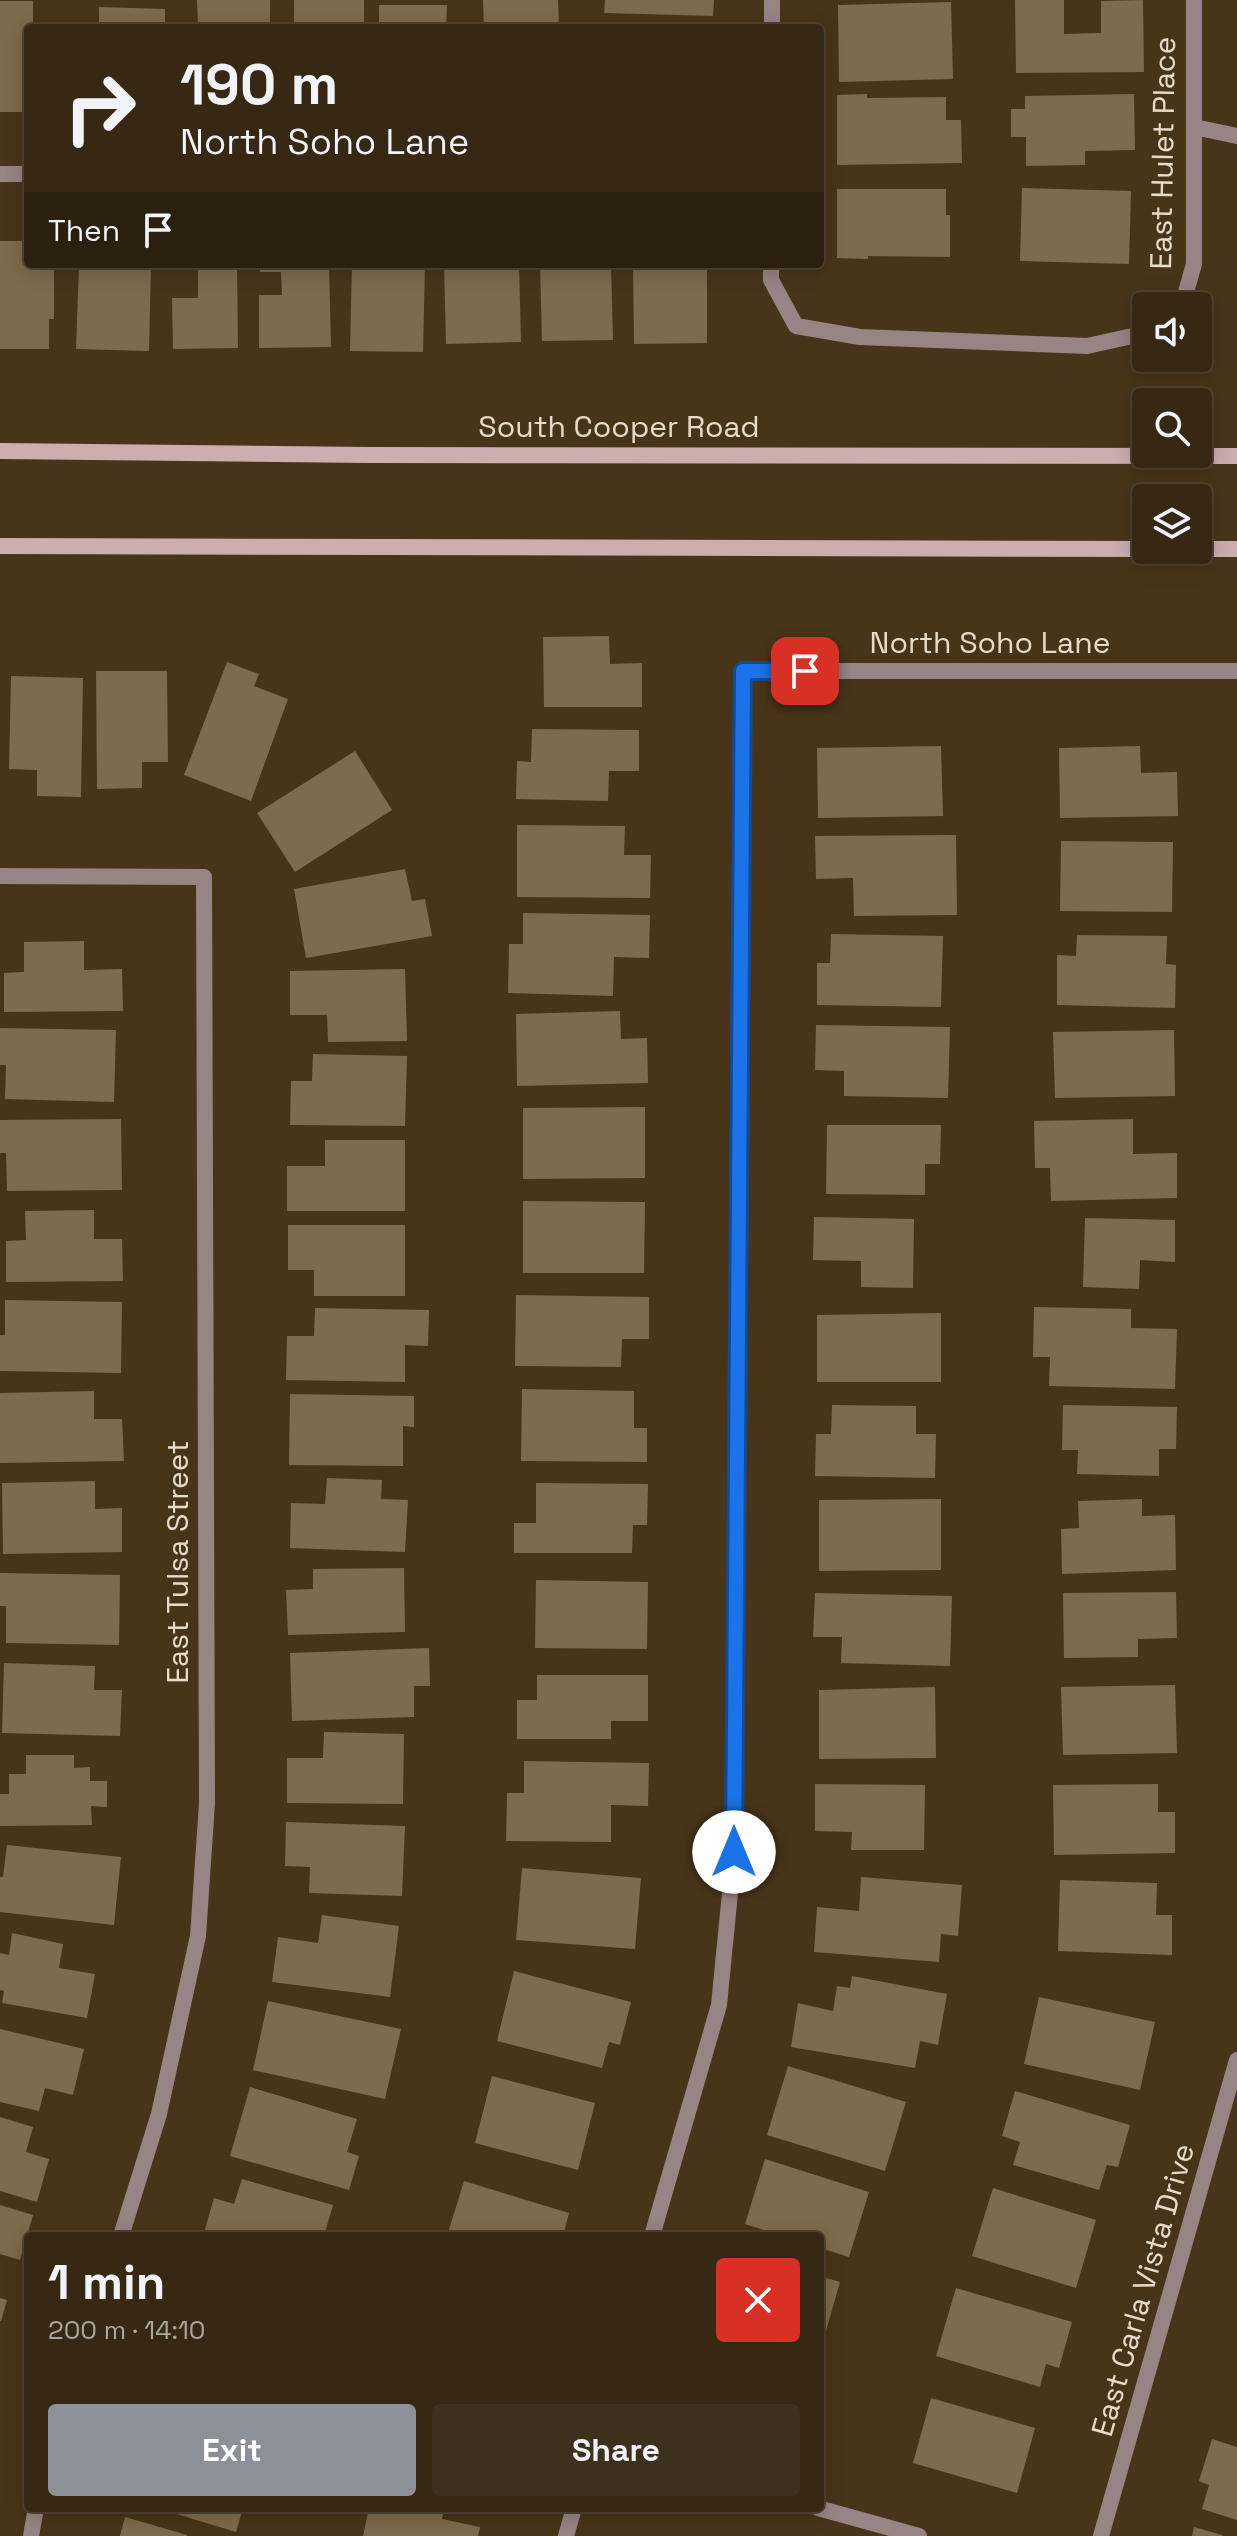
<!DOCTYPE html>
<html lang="en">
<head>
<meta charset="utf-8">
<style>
  :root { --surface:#362813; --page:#3d301c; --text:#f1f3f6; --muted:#aaa6a0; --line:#504433; --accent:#8c9099 }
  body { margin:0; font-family:"Space Grotesk",sans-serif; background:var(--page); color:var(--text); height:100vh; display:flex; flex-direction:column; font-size:30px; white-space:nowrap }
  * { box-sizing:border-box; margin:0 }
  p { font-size:26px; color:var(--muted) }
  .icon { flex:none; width:44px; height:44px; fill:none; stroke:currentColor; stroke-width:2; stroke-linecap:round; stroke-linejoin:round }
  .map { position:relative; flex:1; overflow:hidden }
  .side { position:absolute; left:24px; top:2232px; width:800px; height:280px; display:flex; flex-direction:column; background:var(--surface); border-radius:8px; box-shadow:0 4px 20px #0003,0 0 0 2px var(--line) }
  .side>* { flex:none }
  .guide { position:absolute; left:24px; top:24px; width:800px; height:244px; border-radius:8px; box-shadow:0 4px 20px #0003,0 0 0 2px var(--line); background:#362813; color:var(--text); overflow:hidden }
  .controls { position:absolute; left:1132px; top:292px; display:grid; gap:16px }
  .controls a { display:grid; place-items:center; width:80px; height:80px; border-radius:8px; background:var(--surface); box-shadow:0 4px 20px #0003,0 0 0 2px var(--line); font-size:40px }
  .pin { position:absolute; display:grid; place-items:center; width:68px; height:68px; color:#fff; margin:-34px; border-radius:16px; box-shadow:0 4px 12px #0006 }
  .me { position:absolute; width:88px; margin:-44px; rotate:0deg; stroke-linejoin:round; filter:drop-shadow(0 0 6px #0008) }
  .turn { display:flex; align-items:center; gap:28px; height:168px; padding:0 24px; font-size:36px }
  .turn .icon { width:104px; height:104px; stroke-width:2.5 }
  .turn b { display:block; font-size:56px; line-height:68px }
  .then { display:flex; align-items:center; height:76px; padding:0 24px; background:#0003; gap:16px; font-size:30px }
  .round { display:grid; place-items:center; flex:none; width:84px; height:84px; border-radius:8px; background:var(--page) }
  .headline { display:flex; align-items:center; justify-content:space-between; height:136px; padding:0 24px }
  h1 { font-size:48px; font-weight:700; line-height:60px }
  .button { display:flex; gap:16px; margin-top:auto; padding:16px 24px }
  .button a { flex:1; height:92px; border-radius:8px; background:var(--accent); color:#fff; font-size:32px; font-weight:700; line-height:92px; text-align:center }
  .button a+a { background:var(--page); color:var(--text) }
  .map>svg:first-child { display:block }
  .building { fill:#7e6a4c }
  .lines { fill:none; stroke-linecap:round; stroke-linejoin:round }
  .street { stroke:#978484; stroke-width:16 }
  .secondary { stroke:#ccaeaf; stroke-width:16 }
  .route-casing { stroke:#114b97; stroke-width:20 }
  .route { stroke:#1a73e8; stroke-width:14 }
  .labels { text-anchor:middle; stroke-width:8; stroke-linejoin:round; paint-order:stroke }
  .street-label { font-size:30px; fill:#e7dbcb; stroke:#483519 }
</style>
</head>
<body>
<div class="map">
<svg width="1237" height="2536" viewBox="0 0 1237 2536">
  <rect width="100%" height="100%" fill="#483519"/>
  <g class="building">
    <polygon points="197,0 270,0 270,28 198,28"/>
    <rect x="294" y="0" width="70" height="28"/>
    <polygon points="483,0 558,0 559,28 484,28"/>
    <polygon points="605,0 714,0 713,16 604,13"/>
    <polygon points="1015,0 1064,0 1064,34 1101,33 1101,1 1143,0 1144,72 1016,73"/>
    <polygon points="0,1 33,1 33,28 28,28 28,112 0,112"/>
    <polygon points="951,2 953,79 839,82 838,5"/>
    <polygon points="379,5 447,5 446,28 379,28"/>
    <polygon points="99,7 165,9 165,28 99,28"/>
    <polygon points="867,94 867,98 946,97 946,120 961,120 962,163 837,165 837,95"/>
    <polygon points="1134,94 1135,150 1085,151 1085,165 1026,166 1026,137 1011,137 1011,109 1025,109 1025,96"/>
    <polygon points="1022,188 1131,191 1129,264 1020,261"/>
    <polygon points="837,189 946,189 946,215 950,215 950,257 868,256 868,259 837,258"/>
    <polygon points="0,241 28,241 28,264 54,264 54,319 49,319 49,349 0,349"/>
    <polygon points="79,264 151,264 149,351 76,349"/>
    <polygon points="198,264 237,264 238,348 173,349 172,298 198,298"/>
    <polygon points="260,264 329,264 331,347 259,348 259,295 282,295 281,272 260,272"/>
    <polygon points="352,264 425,264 423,352 350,351"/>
    <polygon points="444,264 519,264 521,342 446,344"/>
    <polygon points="540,264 611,264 613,340 542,341"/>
    <polygon points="633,264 707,264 707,343 634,344"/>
    <polygon points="609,636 610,664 642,663 642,707 544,707 543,637"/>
    <polygon points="227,662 259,674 254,686 288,699 251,801 184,775"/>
    <polygon points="96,671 167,671 168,762 142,762 142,788 97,789"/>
    <polygon points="11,676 83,678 81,797 37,796 37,770 9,769"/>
    <polygon points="532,729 639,730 639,771 609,771 608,801 516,799 517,761 531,762"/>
    <polygon points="941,746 943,816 818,818 817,748"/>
    <polygon points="1140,746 1141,773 1177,772 1178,816 1060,818 1059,748"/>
    <polygon points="355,751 392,810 295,872 257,813"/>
    <polygon points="517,825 625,826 624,855 651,855 650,898 517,897"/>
    <polygon points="956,835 957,915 854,916 853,878 816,879 815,836"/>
    <polygon points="1061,841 1173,842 1172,912 1060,911"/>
    <polygon points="405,869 412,901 425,899 432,936 306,958 294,889"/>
    <polygon points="523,913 650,915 649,958 614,957 613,996 508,993 509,944 523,944"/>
    <polygon points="831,934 943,936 941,1007 817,1005 817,963 830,963"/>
    <polygon points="1077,935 1167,936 1166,964 1176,965 1175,1008 1057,1005 1057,955 1076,956"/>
    <polygon points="84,941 84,970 122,969 123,1011 4,1012 4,973 24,972 24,942"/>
    <polygon points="405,969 407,1041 328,1042 327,1015 290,1015 290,971"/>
    <polygon points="620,1011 621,1039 647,1038 648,1083 517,1086 516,1014"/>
    <polygon points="816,1025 950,1027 948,1098 844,1096 844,1071 815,1070"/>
    <polygon points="0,1028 116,1030 114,1102 5,1099 6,1065 0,1065"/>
    <polygon points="1174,1030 1175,1096 1055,1098 1053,1032"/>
    <polygon points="313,1054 407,1056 405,1126 290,1125 291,1081 312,1081"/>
    <polygon points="645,1107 645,1178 523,1179 523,1108"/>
    <polygon points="121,1119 122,1190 7,1191 6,1153 0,1153 0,1120"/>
    <polygon points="1133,1119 1133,1154 1177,1153 1177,1198 1051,1201 1050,1168 1035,1168 1034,1121"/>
    <polygon points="827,1125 941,1125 940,1164 925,1164 925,1195 826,1194"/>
    <polygon points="325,1140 405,1140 405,1211 287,1211 287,1166 325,1166"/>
    <polygon points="523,1201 645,1202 644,1273 523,1273"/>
    <polygon points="94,1210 94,1239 122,1239 123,1281 6,1282 6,1241 26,1240 25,1211"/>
    <polygon points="814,1217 914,1219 913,1288 861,1287 861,1261 813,1260"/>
    <polygon points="1085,1218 1175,1220 1175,1262 1140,1260 1139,1289 1083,1287"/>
    <polygon points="288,1225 405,1225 405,1296 314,1296 314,1270 288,1270"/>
    <polygon points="516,1295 649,1297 649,1339 622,1339 621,1367 515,1366"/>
    <polygon points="5,1300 122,1302 121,1373 0,1371 0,1335 5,1335"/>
    <polygon points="1034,1307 1131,1309 1131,1328 1177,1329 1175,1389 1049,1386 1050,1357 1033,1357"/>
    <polygon points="315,1308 429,1310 428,1346 405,1345 405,1382 286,1380 287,1336 314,1336"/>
    <polygon points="941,1313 941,1382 817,1382 817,1315"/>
    <polygon points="522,1389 634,1391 634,1428 647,1428 647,1462 521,1461"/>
    <polygon points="94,1391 94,1419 122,1419 124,1461 0,1463 0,1393"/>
    <polygon points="290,1394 414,1396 414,1427 403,1426 403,1466 289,1465"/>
    <polygon points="832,1405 916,1406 916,1434 936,1434 935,1478 815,1476 816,1434 831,1434"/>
    <polygon points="1063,1405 1177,1407 1176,1449 1159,1449 1159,1476 1077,1474 1078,1450 1062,1450"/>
    <polygon points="327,1478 382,1480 381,1499 408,1500 405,1552 290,1548 291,1503 325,1504"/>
    <polygon points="95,1481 95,1509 122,1508 122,1552 3,1554 2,1483"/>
    <polygon points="536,1483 648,1484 647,1525 633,1525 632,1553 514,1553 514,1523 536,1523"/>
    <polygon points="941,1499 941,1570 819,1571 819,1500"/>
    <polygon points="1142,1499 1142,1516 1175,1515 1176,1570 1062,1574 1061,1529 1079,1528 1078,1501"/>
    <polygon points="404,1568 405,1632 288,1635 286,1590 313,1589 313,1569"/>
    <polygon points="0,1573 120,1575 119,1645 6,1643 6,1606 0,1606"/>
    <polygon points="536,1580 648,1582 647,1649 535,1648"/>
    <polygon points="1176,1592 1177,1638 1138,1639 1138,1657 1064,1658 1063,1593"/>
    <polygon points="815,1593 952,1596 950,1666 841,1663 842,1637 813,1637"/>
    <polygon points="429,1648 430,1686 414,1686 414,1717 292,1721 290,1653"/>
    <polygon points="4,1663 95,1666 94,1690 122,1690 120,1736 2,1733"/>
    <polygon points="537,1675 648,1675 648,1721 611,1721 611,1739 517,1739 517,1700 537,1700"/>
    <polygon points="1175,1685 1177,1753 1063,1755 1061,1687"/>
    <polygon points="935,1687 936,1758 819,1759 819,1690"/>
    <polygon points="324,1732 404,1734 403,1804 287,1803 287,1758 323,1758"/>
    <polygon points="26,1755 74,1755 74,1768 90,1767 90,1781 107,1781 107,1807 91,1806 92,1825 0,1826 0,1794 9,1794 9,1774 26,1774"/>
    <polygon points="524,1761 649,1763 648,1806 611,1805 611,1842 506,1841 507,1793 524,1793"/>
    <polygon points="815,1784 925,1785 924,1850 851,1850 852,1832 815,1831"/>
    <polygon points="1158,1784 1158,1812 1175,1812 1175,1853 1054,1855 1053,1785"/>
    <polygon points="286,1822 405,1826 402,1896 309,1893 310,1867 285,1866"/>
    <polygon points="7,1845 121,1857 114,1925 0,1912 0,1877 3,1877"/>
    <polygon points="522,1868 641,1878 635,1949 516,1940"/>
    <polygon points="861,1877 962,1885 958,1936 941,1934 939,1962 814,1952 817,1907 859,1911"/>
    <polygon points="1060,1880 1157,1883 1156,1915 1172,1915 1172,1955 1058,1951"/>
    <polygon points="322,1915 399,1926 390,1997 272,1982 278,1937 318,1943"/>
    <polygon points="12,1933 63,1944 59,1968 95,1974 87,2018 2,2003 4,1991 0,1990 0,1953 9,1955"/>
    <polygon points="514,1971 631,2002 620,2045 609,2042 602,2068 497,2041"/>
    <polygon points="852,1976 947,1994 938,2045 920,2041 915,2068 791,2047 798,2003 833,2011 837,1986 850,1988"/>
    <polygon points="1039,1997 1155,2022 1140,2090 1024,2064"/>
    <polygon points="268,2001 401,2029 385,2099 253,2070"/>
    <polygon points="0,2029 84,2049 73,2095 45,2088 39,2111 0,2102"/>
    <polygon points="788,2066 906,2102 885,2171 767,2135"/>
    <polygon points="492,2076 595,2103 578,2170 475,2143"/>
    <polygon points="250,2087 357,2119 347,2152 359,2156 349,2190 230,2156"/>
    <polygon points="1015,2091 1130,2125 1118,2167 1107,2165 1099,2190 1013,2165 1020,2142 1002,2136"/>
    <polygon points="0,2117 33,2127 26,2152 49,2159 37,2202 0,2191"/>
    <polygon points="765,2159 869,2192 849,2257 820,2248 820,2236 782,2236 745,2224"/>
    <polygon points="242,2179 333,2205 324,2236 203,2236 214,2198 234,2204"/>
    <polygon points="464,2181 569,2213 563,2236 447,2236"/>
    <polygon points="993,2188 1096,2220 1076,2288 972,2256"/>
    <polygon points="0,2205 33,2215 20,2260 0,2254"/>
    <polygon points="820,2276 840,2282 821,2348 820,2348"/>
    <polygon points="956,2288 1072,2322 1059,2368 1046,2364 1040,2387 936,2356"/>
    <polygon points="0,2298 7,2300 1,2321 0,2321"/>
    <polygon points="931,2398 1035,2428 1017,2493 913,2463"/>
    <polygon points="1212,2439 1237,2447 1237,2520 1202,2509 1209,2485 1199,2481"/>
    <polygon points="157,2508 243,2508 236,2532"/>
    <polygon points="369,2508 444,2508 442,2519 480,2527 478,2536 363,2536"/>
    <polygon points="125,2517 187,2535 187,2536 120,2536"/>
    <polygon points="1194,2527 1222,2535 1222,2536 1192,2536"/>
  </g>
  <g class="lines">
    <g class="street">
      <polyline points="772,28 772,0"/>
      <polyline points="1194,127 1237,136"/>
      <polyline points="0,174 28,174"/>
      <polyline points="771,264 771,280 796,326 860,337 1087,346 1146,333"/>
      <polyline points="1182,306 1194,264 1194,0"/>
      <polyline points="0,876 204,877 207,1803 198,1936 159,2114 121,2236"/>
      <polyline points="652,2236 719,2005 734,1852 743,671 1237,671"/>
      <polyline points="818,2508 919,2536"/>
      <polyline points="31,2536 36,2508"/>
      <polyline points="566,2536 574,2508"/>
      <polyline points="1101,2536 1237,2060"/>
    </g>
    <g class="secondary">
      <polyline points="0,451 369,455 1237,456"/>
      <polyline points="0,546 1146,549"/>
      <polyline points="1198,549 1237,549"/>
    </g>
  </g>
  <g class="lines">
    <g class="route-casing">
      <polyline id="route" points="734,1852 743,671 805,671"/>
    </g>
    <use href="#route" class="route"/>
  </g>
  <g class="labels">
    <g class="street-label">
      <text transform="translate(1163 153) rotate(-89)" y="10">East Hulet Place</text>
      <text x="619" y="437">South Cooper Road</text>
      <text x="990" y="653">North Soho Lane</text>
      <text transform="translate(178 1562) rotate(-90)" y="10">East Tulsa Street</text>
      <text transform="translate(1143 2290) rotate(-74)" y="10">East Carla Vista Drive</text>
    </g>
  </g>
</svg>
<div class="controls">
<a><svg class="icon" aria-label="sound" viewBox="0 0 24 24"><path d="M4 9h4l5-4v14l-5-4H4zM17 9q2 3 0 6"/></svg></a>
<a><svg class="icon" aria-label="search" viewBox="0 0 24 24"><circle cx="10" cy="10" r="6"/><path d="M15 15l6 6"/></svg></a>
<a><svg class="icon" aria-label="layers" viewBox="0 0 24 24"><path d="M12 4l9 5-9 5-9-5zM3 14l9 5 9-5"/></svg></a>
</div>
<div class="pin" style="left:805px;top:671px;background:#d93025"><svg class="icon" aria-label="arrive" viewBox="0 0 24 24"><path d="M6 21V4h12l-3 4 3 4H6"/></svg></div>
<svg class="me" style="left:734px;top:1852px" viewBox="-20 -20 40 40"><circle r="19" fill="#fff"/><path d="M0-13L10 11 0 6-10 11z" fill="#1a73e8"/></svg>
<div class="guide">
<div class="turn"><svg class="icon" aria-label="right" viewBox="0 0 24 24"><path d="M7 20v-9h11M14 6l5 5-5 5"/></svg><div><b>190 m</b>North Soho Lane</div></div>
<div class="then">Then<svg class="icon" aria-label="arrive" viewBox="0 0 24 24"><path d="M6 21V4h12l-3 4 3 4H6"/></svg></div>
</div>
<section class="side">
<div class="headline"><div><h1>1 min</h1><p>200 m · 14:10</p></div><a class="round" style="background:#d93025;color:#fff"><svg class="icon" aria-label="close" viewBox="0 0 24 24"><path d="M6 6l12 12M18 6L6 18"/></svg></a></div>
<div class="button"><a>Exit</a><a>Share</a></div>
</section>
</div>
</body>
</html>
